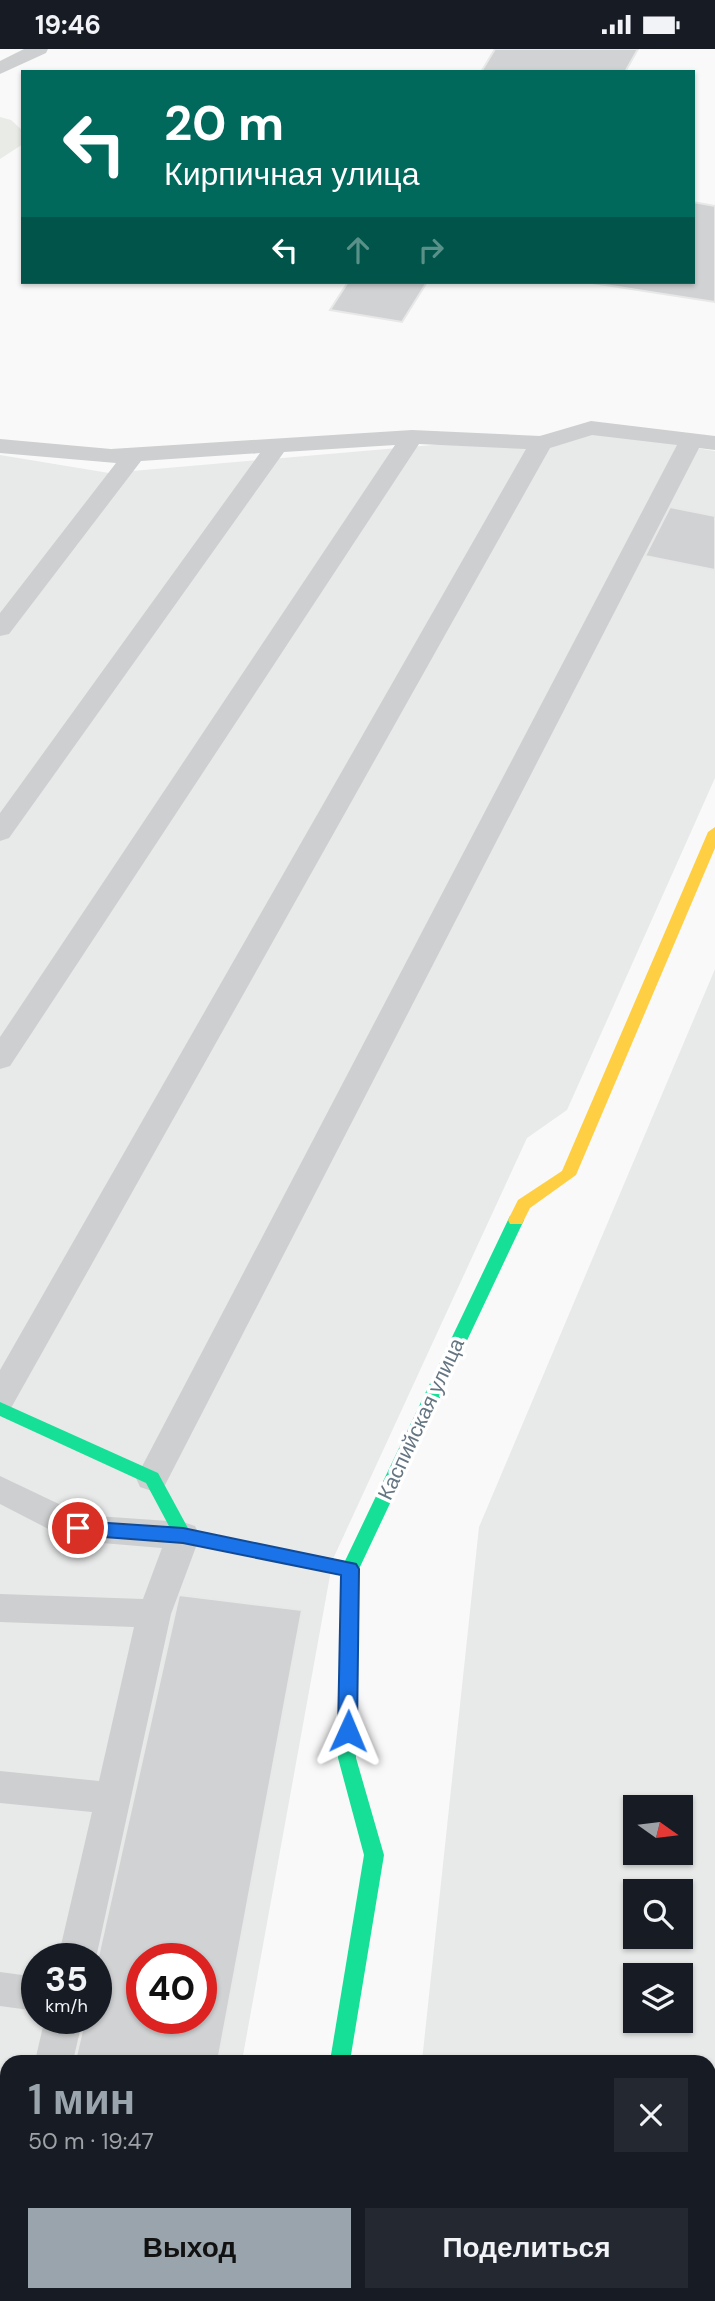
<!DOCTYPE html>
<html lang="ru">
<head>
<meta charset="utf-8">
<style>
  :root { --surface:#171b24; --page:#242831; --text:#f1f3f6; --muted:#9ea1a6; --accent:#99a4ac }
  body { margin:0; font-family:"DM Sans",sans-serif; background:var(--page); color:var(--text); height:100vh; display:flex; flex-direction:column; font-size:26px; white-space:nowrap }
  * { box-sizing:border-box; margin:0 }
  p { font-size:23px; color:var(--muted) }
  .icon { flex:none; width:38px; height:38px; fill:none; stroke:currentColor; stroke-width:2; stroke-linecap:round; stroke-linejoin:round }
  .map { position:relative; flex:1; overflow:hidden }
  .panel { position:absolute; left:0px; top:2006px; width:716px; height:247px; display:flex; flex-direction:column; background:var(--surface); border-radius:21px 21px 0 0; box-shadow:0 2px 5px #0004 }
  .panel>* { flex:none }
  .banner { position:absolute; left:21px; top:21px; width:674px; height:214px; border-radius:0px; box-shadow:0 2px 5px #0004; background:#00695c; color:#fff; overflow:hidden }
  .needle { width:46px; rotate:104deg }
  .controls { position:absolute; left:623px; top:1746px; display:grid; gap:14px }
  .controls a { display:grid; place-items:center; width:70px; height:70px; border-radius:0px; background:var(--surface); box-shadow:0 2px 5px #0004; font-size:35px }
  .speed { position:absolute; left:21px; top:1894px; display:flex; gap:14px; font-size:35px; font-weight:700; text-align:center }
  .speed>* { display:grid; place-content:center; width:91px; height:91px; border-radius:50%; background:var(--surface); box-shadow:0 2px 5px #0004; line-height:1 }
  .speed small { font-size:18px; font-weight:400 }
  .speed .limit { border:10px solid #d22; background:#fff; color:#111 }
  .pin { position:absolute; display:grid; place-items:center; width:60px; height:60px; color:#fff; margin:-30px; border:4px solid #fff; border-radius:50%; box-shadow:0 2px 7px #0007 }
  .me { position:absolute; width:77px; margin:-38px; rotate:1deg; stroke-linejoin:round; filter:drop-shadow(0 0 5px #0008) }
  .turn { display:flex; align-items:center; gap:24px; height:147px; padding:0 28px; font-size:32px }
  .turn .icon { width:91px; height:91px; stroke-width:2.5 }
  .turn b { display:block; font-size:49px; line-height:60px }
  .lanes { display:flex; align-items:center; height:66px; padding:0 28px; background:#0003; justify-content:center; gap:35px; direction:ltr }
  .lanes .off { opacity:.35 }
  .round { display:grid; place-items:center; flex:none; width:74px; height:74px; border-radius:0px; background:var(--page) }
  .head { display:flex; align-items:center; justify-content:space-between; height:119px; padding:0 28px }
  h1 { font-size:42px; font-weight:600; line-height:52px; color:var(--accent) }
  .cta { display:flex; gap:14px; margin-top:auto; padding:14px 28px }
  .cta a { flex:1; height:80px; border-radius:0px; background:var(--accent); color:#111; font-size:28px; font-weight:600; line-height:80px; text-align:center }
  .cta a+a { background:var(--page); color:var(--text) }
  .status { display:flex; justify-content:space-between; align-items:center; height:49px; padding:0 35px; background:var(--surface); direction:ltr }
  .status svg { height:19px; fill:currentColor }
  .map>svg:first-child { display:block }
  .built { fill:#e8e9e9; fill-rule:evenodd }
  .green { fill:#e8ebe6 }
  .building { fill:#d0d2d3; stroke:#e8e8e8; stroke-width:2; fill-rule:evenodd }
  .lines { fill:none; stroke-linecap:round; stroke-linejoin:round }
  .lane { fill:#cecfd0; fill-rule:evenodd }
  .street { fill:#cecfd0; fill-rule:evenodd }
  .fast { fill:#16e098; fill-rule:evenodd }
  .slow { fill:#ffcf43; fill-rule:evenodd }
  .route { fill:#1a73e8; stroke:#114b97; stroke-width:2 }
  .labels { text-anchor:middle; stroke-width:7; stroke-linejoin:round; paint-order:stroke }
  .street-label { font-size:21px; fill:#657683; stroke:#fff }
</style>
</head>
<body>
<div class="status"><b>19:46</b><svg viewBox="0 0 49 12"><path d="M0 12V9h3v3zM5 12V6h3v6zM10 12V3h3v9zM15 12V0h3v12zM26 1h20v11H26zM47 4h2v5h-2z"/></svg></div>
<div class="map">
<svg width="715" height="2252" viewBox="0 0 715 2252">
  <rect width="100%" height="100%" fill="#f9f9f9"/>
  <g class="built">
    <path d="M 594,382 L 715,402 L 715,729 L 567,1061 L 527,1089 L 333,1510 L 242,2012 L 7,2012 L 7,2245 L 200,2245 L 199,2252 L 0,2252 L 0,406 L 109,424 ZM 37,1909 L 96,1909 L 96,1969 L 37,1969 ZM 142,1909 L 201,1909 L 201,1969 L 142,1969 Z"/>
    <path d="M 715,920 L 715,2252 L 397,2252 L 398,2245 L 709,2245 L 709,2012 L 422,2012 L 479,1478 ZM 635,1759 L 681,1759 L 681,1804 L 635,1804 ZM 635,1843 L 681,1843 L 681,1888 L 635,1888 ZM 635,1927 L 681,1927 L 681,1972 L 635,1972 Z"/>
  </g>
  <polygon class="green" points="0,68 11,71 23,82 23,95 0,110"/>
  <g class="building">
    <polygon points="495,0 638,0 625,23 481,23"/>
    <polygon points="693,153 715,157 715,253 586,233 693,233"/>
    <polygon points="348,233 427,233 402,273 330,261"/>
    <polygon points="670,458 715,467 715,521 645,507"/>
    <path d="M 179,1546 L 302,1561 L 218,2012 L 75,2012 L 85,1969 L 96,1969 L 96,1917 ZM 142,1909 L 201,1909 L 201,1969 L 142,1969 Z"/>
    <polygon points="715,2017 715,2252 702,2252 703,2245 709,2245 709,2133"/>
    <polygon points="23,2245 175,2245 174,2252 22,2252"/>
  </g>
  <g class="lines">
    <g class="lane">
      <polygon points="24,0 48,0 46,4 0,25 0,12"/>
      <polygon points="591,372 715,387 715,401 699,399 164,1438 152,1442 140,1438 136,1429 677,396 592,386 550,399 11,1359 0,1363 0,1321 526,400 419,395 10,1017 0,1020 0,988 395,396 284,403 9,789 0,792 0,764 260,404 141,412 9,585 0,587 0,564 116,414 0,404 0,390 111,400 412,381 540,387"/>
      <polygon points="0,1427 82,1466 183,1473 195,1477 200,1487 171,1565 96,1909 58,1909 92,1763 0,1754 0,1722 99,1732 134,1578 0,1573 0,1545 143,1550 162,1499 78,1492 66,1489 0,1455"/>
      <polygon points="0,1923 37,1928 37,1962 0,1957"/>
      <polygon points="45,1969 83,1969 73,2012 35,2012"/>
      <polygon points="0,2131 7,2132 7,2170 0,2169"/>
      <polygon points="7,2201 7,2245 22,2245 20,2252 0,2252 0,2204"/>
    </g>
    <polygon class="street" points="276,2245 328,2245 327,2252 275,2252"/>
    <polygon class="fast" points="516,1165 522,1167 524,1171 359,1520 356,1709 384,1806 350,2012 330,2012 364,1806 338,1709 341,1526 177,1492 146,1434 0,1367 0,1353 158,1424 189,1481 345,1512 508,1171 510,1167"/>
    <polygon class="slow" points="715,778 715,799 576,1126 530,1159 522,1175 510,1175 508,1171 518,1151 562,1122 708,783"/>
  </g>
  <polygon class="route" points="78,1472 183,1479 356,1515 359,1520 357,1682 354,1688 348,1690 341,1688 338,1682 341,1526 183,1494 78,1486 72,1484 69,1479 72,1474"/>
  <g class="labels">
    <g class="street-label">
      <text transform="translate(421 1370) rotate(-65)" y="7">Каспийская улица</text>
    </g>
  </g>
</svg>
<div class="controls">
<a><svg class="needle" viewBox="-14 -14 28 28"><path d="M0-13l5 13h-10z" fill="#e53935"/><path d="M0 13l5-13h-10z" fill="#9ea1a6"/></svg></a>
<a><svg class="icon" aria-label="search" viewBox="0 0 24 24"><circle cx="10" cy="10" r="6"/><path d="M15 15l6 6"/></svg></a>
<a><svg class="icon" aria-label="layers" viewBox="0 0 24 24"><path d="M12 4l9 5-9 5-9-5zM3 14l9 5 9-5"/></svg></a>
</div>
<div class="speed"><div>35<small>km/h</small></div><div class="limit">40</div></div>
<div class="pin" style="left:78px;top:1479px;background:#d93025"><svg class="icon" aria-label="arrive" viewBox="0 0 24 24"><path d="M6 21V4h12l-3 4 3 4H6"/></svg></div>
<svg class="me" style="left:348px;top:1682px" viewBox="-20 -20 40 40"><path d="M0-17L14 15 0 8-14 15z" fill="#1a73e8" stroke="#fff" stroke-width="4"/></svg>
<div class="banner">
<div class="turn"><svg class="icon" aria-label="left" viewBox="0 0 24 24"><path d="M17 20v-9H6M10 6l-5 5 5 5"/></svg><div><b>20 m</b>Кирпичная улица</div></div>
<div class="lanes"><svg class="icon" aria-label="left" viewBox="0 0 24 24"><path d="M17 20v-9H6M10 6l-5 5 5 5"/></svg><svg class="icon off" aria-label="ahead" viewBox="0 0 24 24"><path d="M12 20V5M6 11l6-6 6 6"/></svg><svg class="icon off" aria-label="right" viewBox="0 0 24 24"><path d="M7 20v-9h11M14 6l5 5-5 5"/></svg></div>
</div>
<section class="panel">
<div class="head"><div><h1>1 мин</h1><p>50 m · 19:47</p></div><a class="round"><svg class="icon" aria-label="close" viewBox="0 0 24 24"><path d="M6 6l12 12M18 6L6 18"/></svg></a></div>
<div class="cta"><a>Выход</a><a>Поделиться</a></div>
</section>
</div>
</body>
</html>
